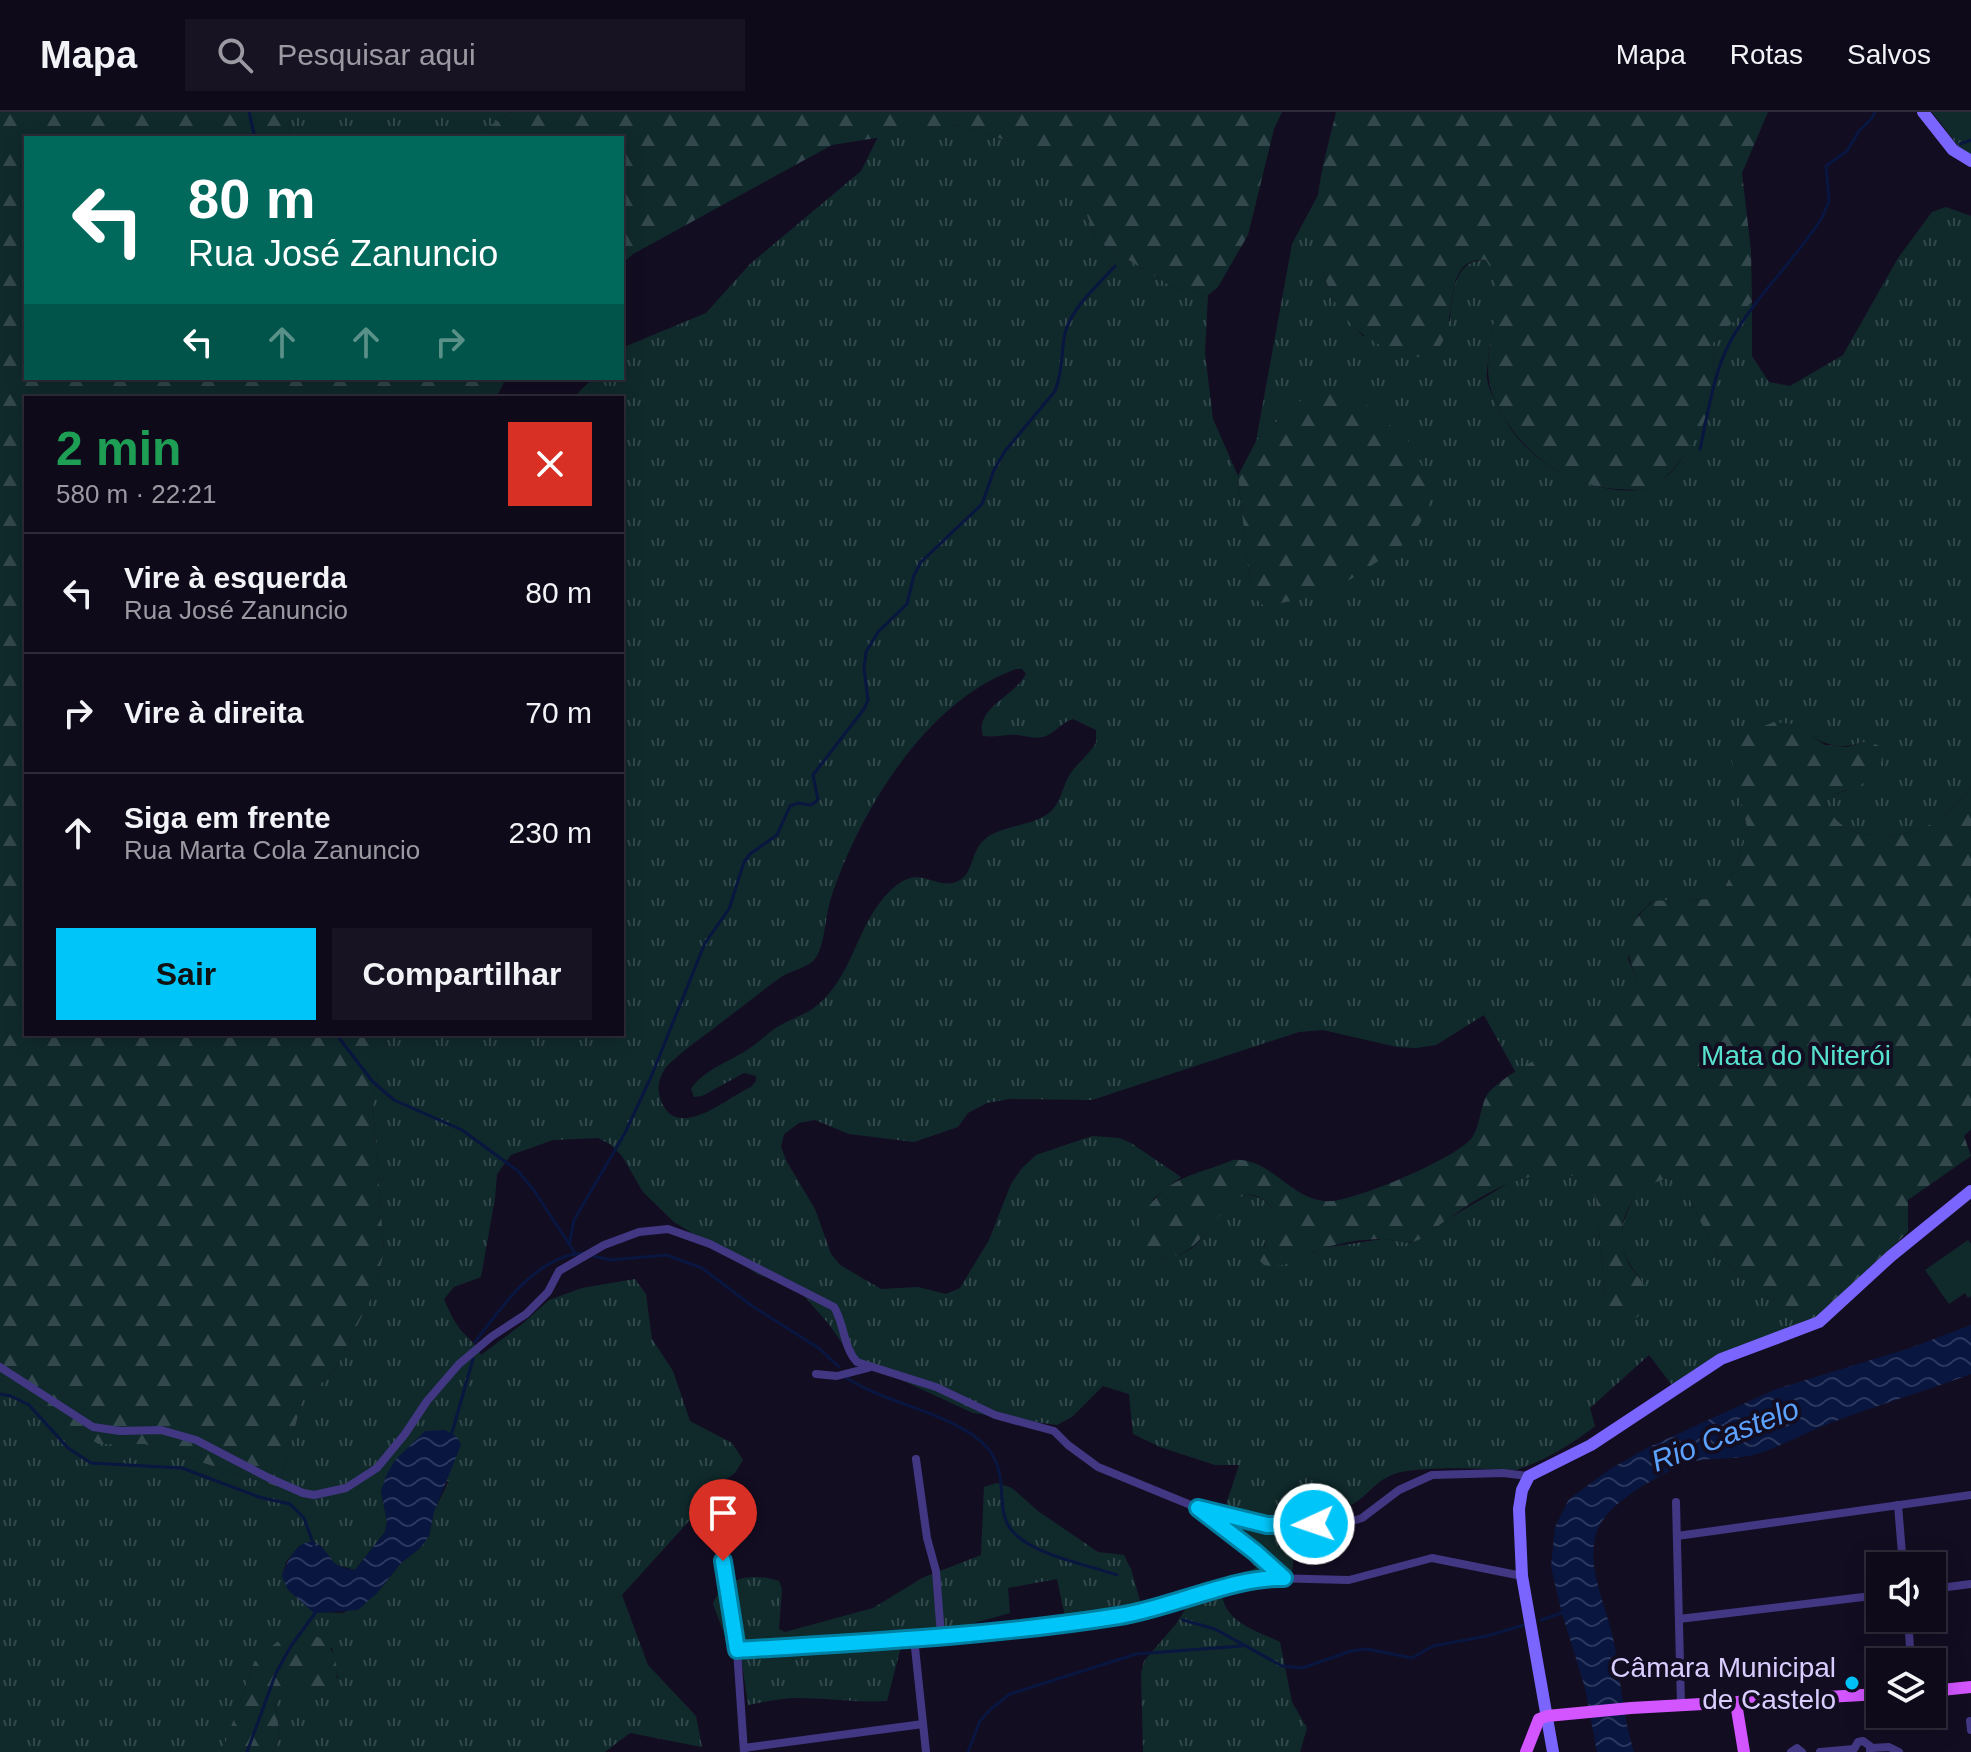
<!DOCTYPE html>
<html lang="pt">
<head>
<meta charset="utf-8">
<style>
  :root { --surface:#0e0a1a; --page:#171323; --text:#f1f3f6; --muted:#9b9aa2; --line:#2e2b39; --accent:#00c5f9 }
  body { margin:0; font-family:Arial,sans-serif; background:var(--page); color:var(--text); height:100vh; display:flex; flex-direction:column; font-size:30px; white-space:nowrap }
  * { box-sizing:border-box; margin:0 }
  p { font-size:26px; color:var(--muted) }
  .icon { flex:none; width:44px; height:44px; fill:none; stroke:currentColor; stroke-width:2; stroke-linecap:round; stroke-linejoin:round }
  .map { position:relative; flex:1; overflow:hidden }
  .side { position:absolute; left:24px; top:284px; width:600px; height:640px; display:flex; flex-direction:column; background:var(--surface); border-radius:0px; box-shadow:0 4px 20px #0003,0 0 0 2px var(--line) }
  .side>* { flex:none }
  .guide { position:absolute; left:24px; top:24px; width:600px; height:244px; border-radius:0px; box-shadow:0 4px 20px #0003,0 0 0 2px var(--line); background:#00695c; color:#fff; overflow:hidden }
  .fabs { position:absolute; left:1866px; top:1440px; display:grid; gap:16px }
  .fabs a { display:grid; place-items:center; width:80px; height:80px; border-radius:0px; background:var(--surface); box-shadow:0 4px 20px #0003,0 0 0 2px var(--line); font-size:40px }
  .pin { position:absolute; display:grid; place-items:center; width:68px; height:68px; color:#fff; margin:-82px -34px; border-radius:50% 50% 50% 0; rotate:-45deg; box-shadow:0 0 8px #0007 }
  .pin .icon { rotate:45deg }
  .me { position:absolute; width:88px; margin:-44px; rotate:267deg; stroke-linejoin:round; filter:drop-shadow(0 0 6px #0008) }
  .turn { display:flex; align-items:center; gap:28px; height:168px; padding:0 32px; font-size:36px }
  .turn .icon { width:104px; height:104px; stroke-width:2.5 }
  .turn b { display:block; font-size:56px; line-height:68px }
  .lanes { display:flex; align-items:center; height:76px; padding:0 32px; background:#0003; justify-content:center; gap:40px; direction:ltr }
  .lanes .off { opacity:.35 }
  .round { display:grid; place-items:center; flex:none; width:84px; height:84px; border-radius:0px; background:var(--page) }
  .summary { display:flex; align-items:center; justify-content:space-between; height:136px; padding:0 32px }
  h1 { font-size:48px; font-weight:800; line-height:60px; color:#1e9e55 }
  .primary-button { display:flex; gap:16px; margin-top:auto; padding:16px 32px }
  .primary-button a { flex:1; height:92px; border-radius:0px; background:var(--accent); color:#111; font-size:32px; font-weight:800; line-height:92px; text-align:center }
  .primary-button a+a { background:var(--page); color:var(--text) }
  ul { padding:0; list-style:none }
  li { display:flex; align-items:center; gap:24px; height:120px; padding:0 32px; border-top:2px solid var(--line) }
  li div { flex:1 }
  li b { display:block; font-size:30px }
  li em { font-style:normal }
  header { display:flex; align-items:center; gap:48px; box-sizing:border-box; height:112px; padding:0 40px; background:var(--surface); border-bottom:2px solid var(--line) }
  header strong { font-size:38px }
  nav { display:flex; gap:44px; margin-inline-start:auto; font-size:28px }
  .search { width:560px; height:72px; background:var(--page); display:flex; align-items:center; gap:20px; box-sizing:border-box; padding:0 28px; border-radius:0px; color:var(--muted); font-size:30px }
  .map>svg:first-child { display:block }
  .grass { fill:url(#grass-tufts); fill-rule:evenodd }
  .forest { fill:url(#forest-firs) }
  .pitch { fill:#102a2c }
  .water { fill:url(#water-waves) }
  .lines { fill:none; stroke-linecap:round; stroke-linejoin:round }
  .stream { stroke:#081640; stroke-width:3 }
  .street { stroke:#423783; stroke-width:8 }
  .secondary { stroke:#7a65ff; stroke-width:12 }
  .primary { stroke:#d255ff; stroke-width:12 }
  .route-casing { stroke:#0080a2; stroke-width:20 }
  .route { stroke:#00c5f9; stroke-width:14 }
  .poi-dot { fill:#00c5f9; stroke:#130d22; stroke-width:3 }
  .labels { text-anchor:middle; stroke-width:8; stroke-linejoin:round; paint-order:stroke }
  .park-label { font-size:28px; fill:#57e2cf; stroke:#130d22 }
  .poi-label { font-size:28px; fill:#d9ceff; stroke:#130d22; text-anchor:end }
  .water-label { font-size:30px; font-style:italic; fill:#5ca2ff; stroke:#130d22 }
</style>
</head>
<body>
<header>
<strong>Mapa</strong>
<div class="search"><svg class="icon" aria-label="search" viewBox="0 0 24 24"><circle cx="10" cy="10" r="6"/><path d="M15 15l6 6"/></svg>Pesquisar aqui</div>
<nav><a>Mapa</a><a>Rotas</a><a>Salvos</a></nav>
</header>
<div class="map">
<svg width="1971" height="1640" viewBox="0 0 1971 1640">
  <defs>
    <pattern id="grass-tufts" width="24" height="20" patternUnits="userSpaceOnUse" patternTransform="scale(2)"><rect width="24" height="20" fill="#102a2c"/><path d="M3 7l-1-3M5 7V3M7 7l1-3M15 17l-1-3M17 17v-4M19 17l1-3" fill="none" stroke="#32484c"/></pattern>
    <pattern id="forest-firs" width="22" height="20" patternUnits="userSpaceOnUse" patternTransform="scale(2)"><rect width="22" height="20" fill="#102a2c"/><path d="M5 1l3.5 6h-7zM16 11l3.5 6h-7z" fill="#32484c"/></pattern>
    <pattern id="water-waves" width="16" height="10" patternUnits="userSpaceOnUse" patternTransform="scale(2)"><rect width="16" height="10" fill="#081640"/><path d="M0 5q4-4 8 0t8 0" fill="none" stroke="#2b375d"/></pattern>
  </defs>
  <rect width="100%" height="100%" fill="#130d22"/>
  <g class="grass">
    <polygon points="290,0 512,0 469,26 289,26"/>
    <polygon points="1932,0 1971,0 1971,48 1968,47"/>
    <path d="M 957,13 L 1008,29 L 1077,78 L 1097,129 L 1173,175 L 1208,183 L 1205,241 L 1213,307 L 1238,364 L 1251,483 L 1408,329 L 1361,287 L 1295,293 L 1256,329 L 1292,132 L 1318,83 C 1319,145 1316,178 1363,224 L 1450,209 C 1452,184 1453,146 1487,148 C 1507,182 1491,212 1488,248 C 1488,254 1486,261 1487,267 C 1489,280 1500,299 1507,311 C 1524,340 1556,362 1588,372 C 1646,388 1668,376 1695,324 C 1700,313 1708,302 1712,291 C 1717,274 1713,249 1713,231 L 1752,190 L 1752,244 L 1769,270 L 1790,274 L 1843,243 L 1898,146 L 1932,100 L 1946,95 L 1971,104 L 1971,675 C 1963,684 1955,696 1945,703 C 1912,730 1841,737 1825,689 L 1831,684 L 1853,676 L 1864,630 C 1831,640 1821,630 1795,612 L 1746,702 L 1748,719 L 1737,751 L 1725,775 L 1711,787 L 1652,789 L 1638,803 L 1628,847 L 1638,869 C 1613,916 1559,934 1516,961 L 1484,903 L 1436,933 L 1416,936 L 1397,935 L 1323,918 L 1299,920 L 1092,988 L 1009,987 L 987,991 L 968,1001 L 958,1015 L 914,1030 L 849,1022 L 815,1008 L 799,1011 L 784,1022 L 781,1035 L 787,1050 L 815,1097 L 831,1142 L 840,1153 L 881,1177 L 918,1175 L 946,1182 L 960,1176 L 989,1128 L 1011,1072 L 1022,1056 L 1036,1043 L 1092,1024 L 1119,1026 L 1131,1031 L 1181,1065 L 1153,1087 L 1158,1144 C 1164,1144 1172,1145 1178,1143 C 1204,1136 1209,1107 1227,1093 C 1246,1076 1262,1082 1275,1100 L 1274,1119 L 1263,1135 L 1312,1141 L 1322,1136 L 1383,1127 L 1410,1131 L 1426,1123 L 1448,1107 L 1509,1071 L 1534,1062 L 1562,1060 L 1583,1066 L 1596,1086 L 1606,1197 L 1642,1169 C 1621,1143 1615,1125 1630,1094 C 1639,1076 1650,1070 1669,1066 L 1685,1078 L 1718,1145 L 1764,1183 L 1812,1209 L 1672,1273 L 1649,1243 L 1590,1296 L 1595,1314 C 1571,1333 1546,1348 1516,1358 C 1488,1357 1415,1353 1392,1363 C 1381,1367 1375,1374 1367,1381 C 1343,1404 1318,1407 1286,1403 L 1296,1425 L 1291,1470 L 1247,1472 L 1222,1483 C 1226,1511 1257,1519 1280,1530 L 1292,1590 L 1307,1616 L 1300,1640 L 1143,1640 L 1141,1561 L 1144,1549 L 1176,1512 L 1198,1477 L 1256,1456 L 1220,1411 L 1239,1353 L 1215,1353 L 1160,1335 L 1133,1322 L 1129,1282 L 1103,1274 L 1072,1305 L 1057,1313 L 973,1301 L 869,1253 L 856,1251 L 828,1211 L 797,1176 L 759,1163 L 674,1110 L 643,1080 L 622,1044 L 610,1032 L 598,1026 L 553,1028 L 511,1043 L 497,1062 L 495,1086 L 481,1165 L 454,1175 L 444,1187 C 448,1197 453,1208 460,1217 C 468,1227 476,1231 481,1243 L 521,1213 L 549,1188 L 582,1176 L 635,1167 L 646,1182 L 652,1227 L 673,1259 L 690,1309 L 732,1331 L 743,1348 L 735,1361 L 701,1385 L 698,1399 L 622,1483 L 648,1553 L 696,1604 L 702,1635 L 630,1621 L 605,1640 L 273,1640 L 280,1625 L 274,1582 L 282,1572 L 293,1577 L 338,1566 L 332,1536 L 254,1550 L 222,1640 L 0,1640 L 0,1267 L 98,1332 L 144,1332 L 279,1375 L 302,1289 L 335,1258 L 374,1180 L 384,1140 L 373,995 L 378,950 L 388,922 L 622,922 L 622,286 L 573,286 L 593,266 L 622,266 L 624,235 L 706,201 L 750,152 L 861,59 L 878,25 ZM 1016,557 L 1022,557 L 1026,562 C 1015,584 974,596 983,624 C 993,625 999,624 1008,623 C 1021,621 1034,629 1046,624 C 1057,619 1062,610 1073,607 L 1096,618 L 1096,631 C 1089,643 1076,652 1069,664 C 1062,676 1061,691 1049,701 C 1029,716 1001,712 983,729 C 971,740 973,763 958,769 C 934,780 921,749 891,778 C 854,813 855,867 811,898 C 801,904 789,908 779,914 C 768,920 760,930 750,936 C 730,950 704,957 691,977 L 694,985 L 702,984 L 744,961 L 756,964 L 756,969 L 751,975 C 728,985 679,1029 662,991 C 656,977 658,968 666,955 C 682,939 700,927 718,913 C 739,897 759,881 781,865 C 790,859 804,857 813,849 C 825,839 825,802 831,786 C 859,700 926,589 1016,557 ZM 449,1369 L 434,1399 L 429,1424 L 420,1436 L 401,1451 L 376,1482 L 343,1501 L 315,1500 L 282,1464 L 286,1450 L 299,1434 L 320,1433 L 334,1452 L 355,1458 L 385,1420 L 387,1410 L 381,1379 Z"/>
    <path d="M 997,1371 L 1012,1376 L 1038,1399 L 1098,1440 L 1124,1443 L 1131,1457 L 1141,1492 L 1114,1505 L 1066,1509 L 1057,1467 L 1008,1476 L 1010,1501 L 902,1531 L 887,1589 C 857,1591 828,1586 798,1586 C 782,1586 764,1590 748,1593 L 742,1551 L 728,1532 L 713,1492 C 723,1465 753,1460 779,1469 L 782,1477 L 779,1517 L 785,1520 L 873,1496 L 922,1466 L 981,1443 L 984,1375 Z"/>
  </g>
  <g class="forest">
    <polygon points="0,0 290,0 289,26 26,26 26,266 506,266 496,286 26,286 26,922 388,922 378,950 373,995 384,1140 374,1180 335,1258 302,1289 279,1375 144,1332 98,1332 0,1267"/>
    <polygon points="512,0 1282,0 1274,17 1248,123 1218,175 1208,183 1173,175 1097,129 1077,78 1008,29 957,13 832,33 633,142 622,152 622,26 469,26"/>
    <path d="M 1336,0 L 1768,0 L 1742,61 L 1751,139 L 1752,190 L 1713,231 C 1713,249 1717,274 1712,291 C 1704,315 1675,364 1653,374 C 1641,379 1630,378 1617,377 C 1566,374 1521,340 1498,295 C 1469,241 1516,196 1486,148 C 1431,144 1469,236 1424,244 C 1405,248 1388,238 1373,229 C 1323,201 1313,136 1318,84 C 1321,56 1330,27 1336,0 Z"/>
    <polygon points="1341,275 1361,287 1408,329 1421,352 1429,377 1426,401 1409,429 1328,482 1264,494 1251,483 1238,364 1256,329 1295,293 1317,276"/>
    <path d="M 1774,610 L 1795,612 L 1825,633 L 1847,635 L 1864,630 L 1878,633 L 1882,648 C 1879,653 1876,660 1872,665 C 1859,678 1838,677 1825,689 C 1841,737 1912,730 1945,703 C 1955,696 1963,684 1971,675 L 1971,1017 L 1964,1024 L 1971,1044 L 1908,1088 L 1908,1120 L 1812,1209 L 1764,1183 L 1718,1145 L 1685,1078 L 1669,1066 C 1631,1074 1612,1112 1627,1148 C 1632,1161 1648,1171 1648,1187 C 1649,1199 1638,1204 1630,1210 L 1615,1208 L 1606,1197 L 1596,1086 L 1583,1066 C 1532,1052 1489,1078 1448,1107 C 1436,1114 1426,1127 1412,1130 C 1402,1132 1391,1127 1381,1127 C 1362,1127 1339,1131 1321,1137 C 1300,1144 1287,1158 1264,1153 L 1260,1149 C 1264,1131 1274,1119 1275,1100 C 1235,1046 1213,1134 1178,1143 C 1172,1145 1164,1144 1158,1144 L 1144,1130 L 1139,1108 C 1170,1062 1186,1067 1233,1048 C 1273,1045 1292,1092 1332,1089 C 1359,1087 1454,1047 1471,1027 C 1482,1014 1479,988 1492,977 C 1538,936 1607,926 1638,869 C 1622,835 1624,815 1653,789 L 1711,787 L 1725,775 L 1737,751 L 1748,719 L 1731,645 L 1747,621 Z"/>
    <path d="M 310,1522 C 338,1530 340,1558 334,1583 L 313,1588 L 282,1572 L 274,1583 L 280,1625 L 273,1640 L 222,1640 L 254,1550 L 277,1530 Z"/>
  </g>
  <polygon class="pitch" points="1968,1128 1971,1132 1971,1184 1968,1186 1965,1181 1949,1192 1925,1158"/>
  <g class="water">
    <path d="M 1971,1213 L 1971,1262 C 1925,1279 1878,1293 1833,1310 C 1808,1319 1784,1333 1760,1341 C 1733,1350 1705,1343 1682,1353 C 1656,1365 1607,1391 1597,1419 C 1585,1454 1606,1493 1613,1526 C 1621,1565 1622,1602 1634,1640 L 1597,1640 L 1585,1576 L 1561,1498 L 1551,1455 L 1555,1415 L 1569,1387 L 1610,1357 L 1649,1335 L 1776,1277 L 1910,1236 Z"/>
    <path d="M 445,1318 L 457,1325 L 461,1333 L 434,1400 L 429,1424 L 420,1436 L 401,1451 L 376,1482 L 358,1498 L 314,1501 L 288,1478 L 282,1464 C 285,1451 303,1418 320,1434 C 337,1449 327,1453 355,1458 L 385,1420 L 387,1410 L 381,1379 L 386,1364 L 395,1348 L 425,1319 Z"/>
  </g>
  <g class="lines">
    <g class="stream">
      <polyline points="249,0 255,26"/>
      <polyline points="1960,32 1971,28"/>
      <path d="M 1700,337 C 1708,302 1713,262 1730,230 C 1755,185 1794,149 1822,106 L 1829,89 L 1826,54 L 1847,39 L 1859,19 L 1872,6 L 1875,0"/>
      <polyline points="336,922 373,970 394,988 462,1018 518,1059 535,1080 575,1141"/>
      <path d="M 569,1133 L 574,1108 L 625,1021 L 651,965 L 705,831 L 729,797 L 744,750 L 750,742 L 777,723 L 790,694 L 798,691 L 811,693 L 818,688 L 813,663 L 864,597 L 868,588 L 864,557 L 866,540 L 878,520 L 907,492 L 914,463 L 921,450 L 982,392 L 994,358 L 1005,339 L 1055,279 C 1063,260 1061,241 1065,221 C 1072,195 1098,173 1115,154"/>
      <polyline points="593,1144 611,1148 666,1143 702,1156 752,1194 820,1237 839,1255"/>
      <path d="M 475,1230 C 502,1195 535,1144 584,1141"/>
      <path d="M 845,1265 C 885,1291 935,1297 974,1324 C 1019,1355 988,1396 1015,1422 C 1036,1443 1088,1453 1117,1463"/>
      <polyline points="0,1282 11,1284 29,1293 68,1336 91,1351 182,1356 259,1385 290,1392 304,1406 314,1434"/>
      <polyline points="451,1324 473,1247"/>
      <polyline points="1183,1508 1215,1517 1282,1554 1302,1556 1351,1539 1367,1537 1412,1546 1433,1534 1487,1524 1524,1513"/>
      <polyline points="1541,1508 1564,1500"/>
      <polyline points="247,1640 276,1561 291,1534 318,1497"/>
      <polyline points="968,1640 980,1609 992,1596 1010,1582 1136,1542 1242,1534"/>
    </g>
    <g class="street">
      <path d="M 0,1255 L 93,1315 L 120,1319 L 161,1318 L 196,1328 L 269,1366 L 303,1381 L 314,1383 L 346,1376 L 377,1356 L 405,1322 L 427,1289 L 459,1252 L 491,1225 L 526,1202 L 548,1180 L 559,1159 L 604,1133 L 639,1120 L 668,1117 L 710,1132 L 834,1195 C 845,1213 843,1235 857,1250 L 936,1275 L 995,1303 L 1054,1319 L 1068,1333 L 1098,1355 L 1198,1396 L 1255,1440 L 1284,1466"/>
      <polyline points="816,1262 837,1264 868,1256"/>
      <polyline points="916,1347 927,1426 936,1459 941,1524"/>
      <polyline points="714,1389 737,1538 744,1640"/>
      <polyline points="1676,1390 1681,1593"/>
      <polyline points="1898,1393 1903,1454"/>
      <polyline points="1206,1398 1267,1413 1346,1411 1362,1406 1399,1378 1432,1363 1503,1361 1529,1364"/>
      <polyline points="1677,1424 1971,1383"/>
      <polyline points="1932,1477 1971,1472"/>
      <polyline points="1908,1506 1911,1550"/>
      <polyline points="1679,1507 1880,1483"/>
      <polyline points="914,1526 926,1640"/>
      <polyline points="737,1538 1060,1513 1149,1499 1253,1468 1269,1466 1349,1468 1432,1446 1522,1464"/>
      <polyline points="1970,1609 1971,1618"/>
      <polyline points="744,1636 923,1612"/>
      <polyline points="1871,1636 1889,1635 1899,1640"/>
      <polyline points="1791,1640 1797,1636 1802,1640"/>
      <polyline points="1820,1640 1854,1637 1858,1630 1863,1629 1870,1634 1870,1640"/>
    </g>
    <g class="secondary">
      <polyline points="1923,0 1953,38 1971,49"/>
      <polyline points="1553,1640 1522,1464 1519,1397 1522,1378 1529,1364 1591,1333 1721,1247 1819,1210 1891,1144 1971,1079"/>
    </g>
    <g class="primary">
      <polyline points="1932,1579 1971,1575"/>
      <polyline points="1736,1591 1744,1640"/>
      <polyline points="1526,1640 1539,1607 1547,1604 1631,1596 1880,1582"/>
    </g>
  </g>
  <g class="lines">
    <g class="route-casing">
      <path id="route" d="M 723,1449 L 737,1538 C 864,1530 993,1524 1119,1504 C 1171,1496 1235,1464 1284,1466 L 1255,1440 L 1198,1396 L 1267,1413 L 1314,1412"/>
    </g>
    <use href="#route" class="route"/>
  </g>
  <circle class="poi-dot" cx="1852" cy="1571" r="8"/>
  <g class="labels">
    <g class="park-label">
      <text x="1796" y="953">Mata do Niterói</text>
    </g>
    <g class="poi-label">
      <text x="1836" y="1565">Câmara Municipal<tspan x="1836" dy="32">de Castelo</tspan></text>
    </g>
    <g class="water-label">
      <text transform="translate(1725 1323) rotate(-21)" y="10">Rio Castelo</text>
    </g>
  </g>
</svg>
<div class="fabs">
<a><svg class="icon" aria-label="sound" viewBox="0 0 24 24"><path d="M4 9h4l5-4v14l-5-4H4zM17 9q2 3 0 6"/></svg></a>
<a><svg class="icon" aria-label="layers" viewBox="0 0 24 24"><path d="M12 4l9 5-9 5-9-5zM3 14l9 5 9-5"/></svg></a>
</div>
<div class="pin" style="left:723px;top:1449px;background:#d93025"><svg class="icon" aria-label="arrive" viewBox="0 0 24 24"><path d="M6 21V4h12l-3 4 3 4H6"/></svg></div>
<svg class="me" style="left:1314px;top:1412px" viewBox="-20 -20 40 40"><circle r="17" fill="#00c5f9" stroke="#fff" stroke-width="3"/><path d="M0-11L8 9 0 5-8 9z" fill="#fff"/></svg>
<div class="guide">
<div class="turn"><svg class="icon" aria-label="left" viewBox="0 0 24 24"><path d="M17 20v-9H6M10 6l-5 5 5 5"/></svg><div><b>80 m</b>Rua José Zanuncio</div></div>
<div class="lanes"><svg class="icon" aria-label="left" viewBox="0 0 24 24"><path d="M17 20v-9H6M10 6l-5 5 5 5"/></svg><svg class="icon off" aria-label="ahead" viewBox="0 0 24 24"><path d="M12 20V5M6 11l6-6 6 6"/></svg><svg class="icon off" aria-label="ahead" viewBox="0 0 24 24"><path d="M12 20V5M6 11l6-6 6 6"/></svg><svg class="icon off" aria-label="right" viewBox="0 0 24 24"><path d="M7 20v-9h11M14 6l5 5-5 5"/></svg></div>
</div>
<section class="side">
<div class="summary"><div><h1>2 min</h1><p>580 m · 22:21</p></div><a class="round" style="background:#d93025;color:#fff"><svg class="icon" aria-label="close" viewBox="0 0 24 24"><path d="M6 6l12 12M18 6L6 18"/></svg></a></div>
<ul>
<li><svg class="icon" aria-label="left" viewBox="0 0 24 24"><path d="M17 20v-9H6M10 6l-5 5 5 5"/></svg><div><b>Vire à esquerda</b><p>Rua José Zanuncio</p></div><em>80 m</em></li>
<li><svg class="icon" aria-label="right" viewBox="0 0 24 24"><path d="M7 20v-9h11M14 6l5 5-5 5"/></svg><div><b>Vire à direita</b></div><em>70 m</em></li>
<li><svg class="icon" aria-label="ahead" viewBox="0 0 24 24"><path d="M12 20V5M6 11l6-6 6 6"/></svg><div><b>Siga em frente</b><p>Rua Marta Cola Zanuncio</p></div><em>230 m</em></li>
</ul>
<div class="primary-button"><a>Sair</a><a>Compartilhar</a></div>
</section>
</div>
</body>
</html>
